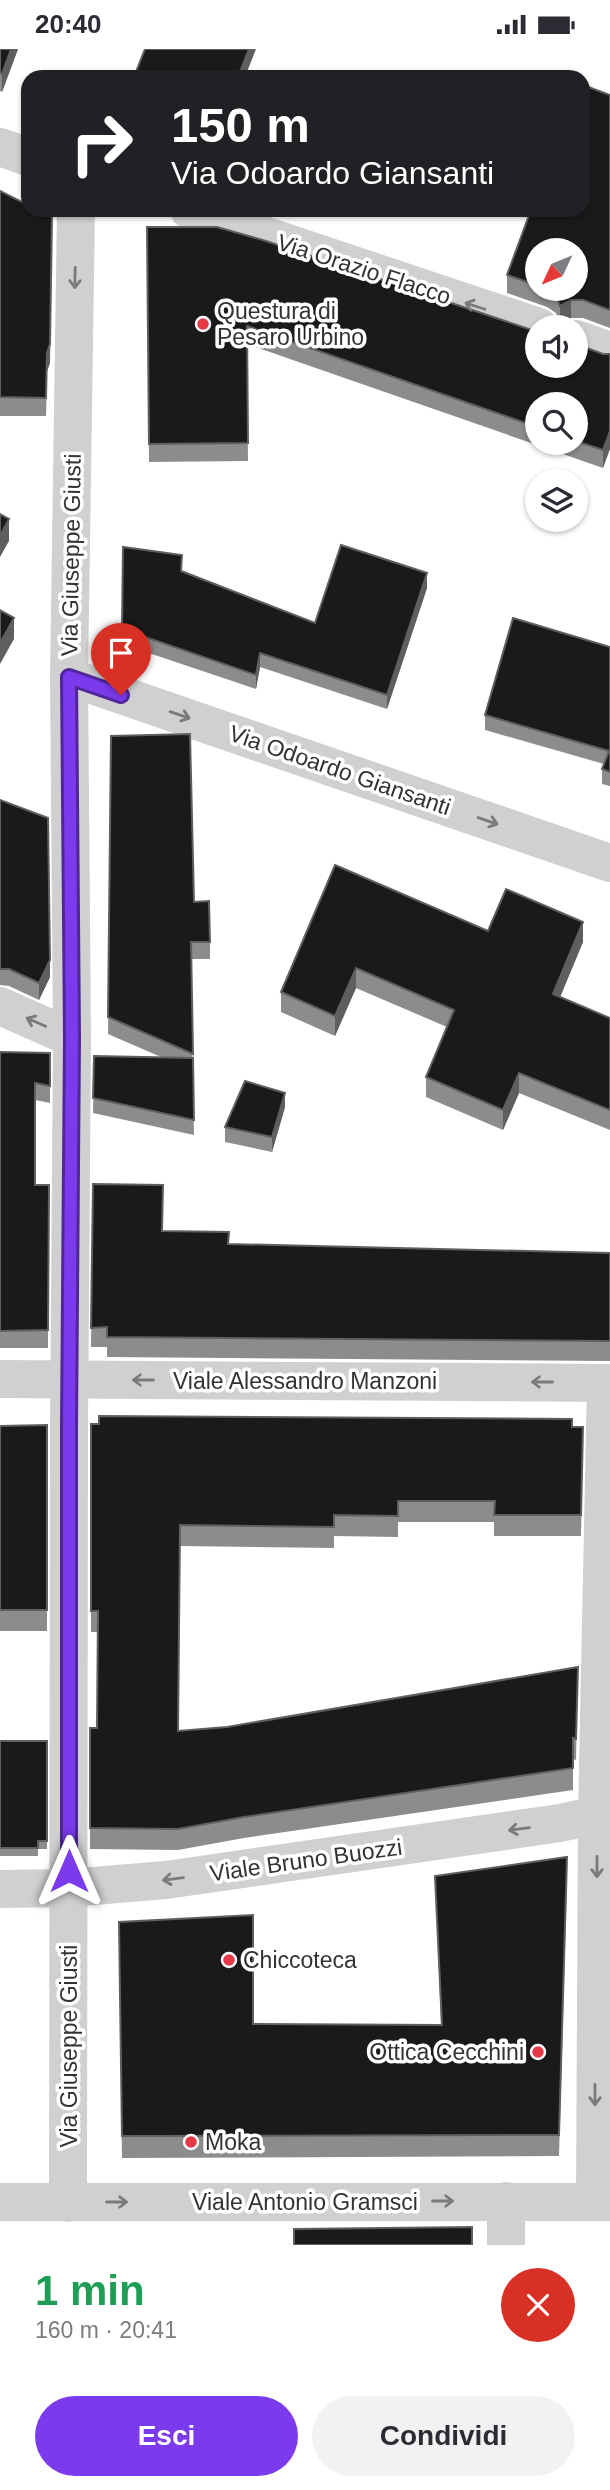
<!DOCTYPE html>
<html lang="it">
<head>
<meta charset="utf-8">
<style>
  :root { --surface:#fff; --page:#f2f2f3; --text:#2b2b33; --muted:#7c7c81; --accent:#7c3aed }
  body { margin:0; font-family:Arial,sans-serif; background:var(--page); color:var(--text); height:100vh; display:flex; flex-direction:column; font-size:26px; white-space:nowrap }
  * { box-sizing:border-box; margin:0 }
  p { font-size:23px; color:var(--muted) }
  .icon { flex:none; width:38px; height:38px; fill:none; stroke:currentColor; stroke-width:2; stroke-linecap:round; stroke-linejoin:round }
  .map { position:relative; height:2196px; overflow:hidden }
  .sheet { display:flex; flex-direction:column; background:var(--surface); flex:1 }
  .sheet>* { flex:none }
  .guide { position:absolute; left:21px; top:21px; width:569px; height:147px; border-radius:21px; box-shadow:0 2px 5px #0004; background:#202124; color:#fff; overflow:hidden }
  .needle { width:46px; rotate:226deg }
  .controls { position:absolute; left:525px; top:189px; display:grid; gap:14px }
  .controls a { display:grid; place-items:center; width:63px; height:63px; border-radius:50%; background:var(--surface); box-shadow:0 2px 5px #0004; font-size:35px }
  .pin { position:absolute; display:grid; place-items:center; width:60px; height:60px; color:#fff; margin:-72px -30px; border-radius:50% 50% 50% 0; rotate:-45deg; box-shadow:0 0 7px #0007 }
  .pin .icon { rotate:45deg }
  .me { position:absolute; width:77px; margin:-38px; rotate:0deg; stroke-linejoin:round; filter:drop-shadow(0 0 5px #0008) }
  .turn { display:flex; align-items:center; gap:24px; height:147px; padding:0 35px; font-size:32px }
  .turn .icon { width:91px; height:91px; stroke-width:2.5 }
  .turn b { display:block; font-size:49px; line-height:60px }
  .round { display:grid; place-items:center; flex:none; width:74px; height:74px; border-radius:37px; background:var(--page) }
  .overview { display:flex; align-items:center; justify-content:space-between; height:119px; padding:0 35px }
  h1 { font-size:42px; font-weight:800; line-height:52px; color:#1e9e55 }
  .cta { display:flex; gap:14px; margin-top:auto; padding:14px 35px }
  .cta a { flex:1; height:80px; border-radius:42px; background:var(--accent); color:#fff; font-size:28px; font-weight:800; line-height:80px; text-align:center }
  .cta a+a { background:var(--page); color:var(--text) }
  .status { display:flex; justify-content:space-between; align-items:center; height:49px; padding:0 35px; background:var(--surface); direction:ltr }
  .status svg { height:19px; fill:currentColor }
  .map>svg:first-child { display:block }
  .lines { fill:none; stroke-linecap:round; stroke-linejoin:round }
  .minor { stroke:#d0d0d0; stroke-width:38 }
  .tertiary { stroke:#d0d0d0; stroke-width:38 }
  .wall { fill:#8c8c8c; fill-rule:evenodd }
  .shaded-wall { fill:#5f5f5f }
  .building { fill:#1a1a1a; stroke:#5f5f5f; stroke-width:2 }
  .oneway { stroke:#7a7a7a }
  .route-casing { stroke:#51269a; stroke-width:18 }
  .route { stroke:#7c3aed; stroke-width:12 }
  .poi-dot { fill:#e63946; stroke:#fff; stroke-width:2.5 }
  .labels { text-anchor:middle; stroke-width:7; stroke-linejoin:round; paint-order:stroke }
  .street-label { font-size:23px; fill:#333; stroke:#fff }
  .poi-label { font-size:23px; fill:#333; stroke:#fff; text-anchor:start }
</style>
</head>
<body>
<div class="status"><b>20:40</b><svg viewBox="0 0 49 12"><path d="M0 12V9h3v3zM5 12V6h3v6zM10 12V3h3v9zM15 12V0h3v12zM26 1h20v11H26zM47 4h2v5h-2z"/></svg></div>
<div class="map">
<svg width="610" height="2196" viewBox="0 0 610 2196">
  <rect width="100%" height="100%" fill="#fff"/>
  <g class="lines">
    <g class="minor">
      <polyline points="0,98 28,108"/>
      <polyline points="189,161 539,278"/>
      <polyline points="576,290 610,302"/>
      <polyline points="69,628 610,814"/>
      <polyline points="0,957 72,989"/>
      <polyline points="0,1840 69,1839 166,1831 560,1774 610,1763"/>
      <polyline points="506,2152 506,2196"/>
      <polyline points="595,2153 597,1766 606,1334"/>
      <polyline points="68,2154 69,1376 72,989 69,628 76,161"/>
    </g>
    <g class="tertiary">
      <polyline points="0,1330 610,1334"/>
      <polyline points="0,2153 610,2153"/>
    </g>
  </g>
  <g class="wall">
    <polygon points="0,0 18,0 2,43 0,42"/>
    <path d="M 610,46 L 610,279 L 583,269 L 571,269 L 560,275 L 556,264 L 547,258 L 507,244 L 507,226 ZM 537,201 L 576,240 L 537,240 Z"/>
    <polygon points="0,142 50,314 47,322 46,367 0,367"/>
    <path d="M 147,178 L 603,305 L 610,305 L 603,419 L 247,295 L 248,412 L 149,413 ZM 537,355 L 576,355 L 576,394 L 537,394 Z"/>
    <polygon points="123,498 315,574 427,539 387,660 260,618 256,640 122,595"/>
    <polygon points="610,598 610,737 602,735 602,720 604,715 485,681 485,666"/>
    <polygon points="111,687 194,853 210,893 210,910 191,910 194,1086 93,1064 94,1007 161,1008 108,985"/>
    <polygon points="0,751 50,928 39,951 9,937 0,936"/>
    <polygon points="335,816 488,882 583,893 560,948 610,969 610,1081 519,1044 503,1081 426,1048 426,1028 447,978 356,939 335,987 281,963 281,943"/>
    <polygon points="0,1003 50,1004 50,1054 35,1051 35,1136 49,1136 48,1299 0,1299"/>
    <polygon points="285,1058 272,1103 225,1093 225,1078"/>
    <polygon points="93,1135 162,1182 229,1195 610,1204 610,1312 107,1308 107,1298 91,1298"/>
    <polygon points="91,1375 572,1378 583,1399 581,1487 494,1487 494,1473 398,1473 398,1488 334,1487 334,1499 180,1497 178,1682 227,1678 578,1618 576,1711 573,1710 573,1741 244,1789 178,1801 90,1800 90,1679 97,1679 98,1583 91,1583"/>
    <polygon points="47,1376 47,1582 0,1582 0,1377"/>
    <polygon points="0,1692 47,1692 47,1800 38,1800 38,1807 0,1807"/>
    <polygon points="435,1827 567,1830 559,2107 122,2109 119,1873 253,1975 441,1976"/>
  </g>
  <g class="shaded-wall">
    <polygon points="11,0 18,0 2,43 2,25"/>
    <polygon points="249,0 256,0 245,28 238,28"/>
    <polygon points="52,186 50,314 47,322 46,367 47,304"/>
    <polygon points="571,251 571,269 560,275 560,257"/>
    <polygon points="610,382 610,400 603,419 603,401"/>
    <polygon points="9,470 9,492 0,508 0,487"/>
    <polygon points="427,524 427,539 387,660 387,646"/>
    <polygon points="14,569 14,590 0,615 0,594"/>
    <polygon points="260,604 260,618 256,640 256,626"/>
    <polygon points="583,873 583,893 553,965 553,945"/>
    <polygon points="50,911 50,928 39,951 39,934"/>
    <polygon points="356,919 356,939 335,987 335,967"/>
    <polygon points="519,1024 519,1044 503,1081 503,1061"/>
    <polygon points="285,1044 285,1058 272,1103 272,1088"/>
  </g>
  <g class="building">
    <polygon points="0,0 11,0 2,25 0,24"/>
    <polygon points="145,0 249,0 238,28 134,28"/>
    <polygon points="583,36 610,46 610,261 583,251 571,251 560,257 556,246 547,240 576,240 576,201 537,201 537,236 507,226 531,161 583,161"/>
    <polygon points="0,142 28,156 28,161 38,161 52,168 50,295 47,304 46,349 0,348"/>
    <polygon points="147,178 217,178 266,192 532,281 537,281 537,317 576,317 576,295 603,305 610,305 610,382 603,401 576,392 576,355 537,355 537,378 247,277 248,394 149,395"/>
    <polygon points="0,465 9,470 0,487"/>
    <polygon points="341,496 427,524 387,646 260,604 256,626 122,580 123,498 182,506 181,522 315,574"/>
    <polygon points="0,561 14,569 0,594"/>
    <polygon points="513,569 610,598 610,723 602,720 609,702 485,666"/>
    <polygon points="190,685 194,853 209,852 210,893 191,893 193,1005 108,968 111,687"/>
    <polygon points="0,751 48,769 50,911 39,934 9,920 0,920"/>
    <polygon points="335,816 488,882 506,840 583,873 553,945 610,969 610,1061 519,1024 503,1061 426,1028 454,961 356,919 335,967 281,943"/>
    <polygon points="0,1003 50,1004 50,1037 35,1034 35,1136 49,1136 48,1281 0,1282"/>
    <polygon points="94,1007 193,1009 194,1071 93,1049"/>
    <polygon points="245,1032 285,1044 272,1088 225,1078"/>
    <polygon points="93,1135 163,1136 162,1182 229,1183 228,1195 610,1204 610,1292 107,1288 107,1278 91,1279"/>
    <polygon points="99,1367 572,1370 572,1378 583,1378 581,1466 494,1466 495,1452 398,1452 398,1467 334,1466 334,1478 180,1476 178,1682 227,1678 578,1618 576,1690 573,1689 573,1719 244,1768 178,1780 90,1779 90,1679 97,1679 98,1562 91,1562 91,1375 99,1375"/>
    <polygon points="47,1376 47,1561 0,1561 0,1377"/>
    <polygon points="0,1692 47,1692 47,1792 38,1792 38,1799 0,1799"/>
    <polygon points="567,1808 559,2086 122,2087 119,1873 253,1866 253,1975 442,1976 435,1827"/>
    <polygon points="472,2178 472,2196 294,2196 294,2180"/>
  </g>
  <defs><path id="oneway-shaft" d="M-6 0H5M1.5-3L5.5 0L1.5 3" fill="none" stroke-width="1.6" stroke-linecap="round" stroke-linejoin="round" transform="scale(1.75)"/></defs>
  <g class="oneway">
    <use href="#oneway-shaft" transform="translate(75 229) rotate(91)"/>
    <use href="#oneway-shaft" transform="translate(475 257) rotate(-162)"/>
    <use href="#oneway-shaft" transform="translate(180 666) rotate(19)"/>
    <use href="#oneway-shaft" transform="translate(488 772) rotate(19)"/>
    <use href="#oneway-shaft" transform="translate(36 973) rotate(-156)"/>
    <use href="#oneway-shaft" transform="translate(143 1331) rotate(-180)"/>
    <use href="#oneway-shaft" transform="translate(542 1333) rotate(-180)"/>
    <use href="#oneway-shaft" transform="translate(519 1780) rotate(172)"/>
    <use href="#oneway-shaft" transform="translate(597 1818) rotate(90)"/>
    <use href="#oneway-shaft" transform="translate(173 1830) rotate(173)"/>
    <use href="#oneway-shaft" transform="translate(595 2046) rotate(90)"/>
    <use href="#oneway-shaft" transform="translate(443 2152)"/>
    <use href="#oneway-shaft" transform="translate(117 2153)"/>
  </g>
  <g class="lines">
    <g class="route-casing">
      <polyline id="route" points="69,1822 69,1376 72,989 69,628 121,646"/>
    </g>
    <use href="#route" class="route"/>
  </g>
  <g class="poi-dot">
    <circle cx="203" cy="275" r="7"/>
    <circle cx="229" cy="1911" r="7"/>
    <circle cx="538" cy="2003" r="7"/>
    <circle cx="191" cy="2093" r="7"/>
  </g>
  <g class="labels">
    <g class="street-label">
      <text transform="translate(364 220) rotate(18)" y="8">Via Orazio Flacco</text>
      <text transform="translate(71 506) rotate(-89)" y="8">Via Giuseppe Giusti</text>
      <text transform="translate(340 721) rotate(19)" y="8">Via Odoardo Giansanti</text>
      <text x="305" y="1340">Viale Alessandro Manzoni</text>
      <text transform="translate(306 1811) rotate(-8)" y="8">Viale Bruno Buozzi</text>
      <text transform="translate(69 1997) rotate(-90)" y="8">Via Giuseppe Giusti</text>
      <text x="305" y="2161">Viale Antonio Gramsci</text>
    </g>
    <g class="poi-label">
      <text x="217" y="270">Questura di<tspan x="217" dy="26">Pesaro Urbino</tspan></text>
      <text x="243" y="1919">Chiccoteca</text>
      <text x="524" y="2011" text-anchor="end">Ottica Cecchini</text>
      <text x="205" y="2101">Moka</text>
    </g>
  </g>
</svg>
<div class="controls">
<a><svg class="needle" viewBox="-14 -14 28 28"><path d="M0-13l5 13h-10z" fill="#e53935"/><path d="M0 13l5-13h-10z" fill="#7c7c81"/></svg></a>
<a><svg class="icon" aria-label="sound" viewBox="0 0 24 24"><path d="M4 9h4l5-4v14l-5-4H4zM17 9q2 3 0 6"/></svg></a>
<a><svg class="icon" aria-label="search" viewBox="0 0 24 24"><circle cx="10" cy="10" r="6"/><path d="M15 15l6 6"/></svg></a>
<a><svg class="icon" aria-label="layers" viewBox="0 0 24 24"><path d="M12 4l9 5-9 5-9-5zM3 14l9 5 9-5"/></svg></a>
</div>
<div class="pin" style="left:121px;top:646px;background:#d93025"><svg class="icon" aria-label="arrive" viewBox="0 0 24 24"><path d="M6 21V4h12l-3 4 3 4H6"/></svg></div>
<svg class="me" style="left:69px;top:1822px" viewBox="-20 -20 40 40"><path d="M0-17L14 15 0 8-14 15z" fill="#7c3aed" stroke="#fff" stroke-width="4"/></svg>
<div class="guide">
<div class="turn"><svg class="icon" aria-label="right" viewBox="0 0 24 24"><path d="M7 20v-9h11M14 6l5 5-5 5"/></svg><div><b>150 m</b>Via Odoardo Giansanti</div></div>
</div>
</div>
<section class="sheet">
<div class="overview"><div><h1>1 min</h1><p>160 m · 20:41</p></div><a class="round" style="background:#d93025;color:#fff"><svg class="icon" aria-label="close" viewBox="0 0 24 24"><path d="M6 6l12 12M18 6L6 18"/></svg></a></div>
<div class="cta"><a>Esci</a><a>Condividi</a></div>
</section>
</body>
</html>
